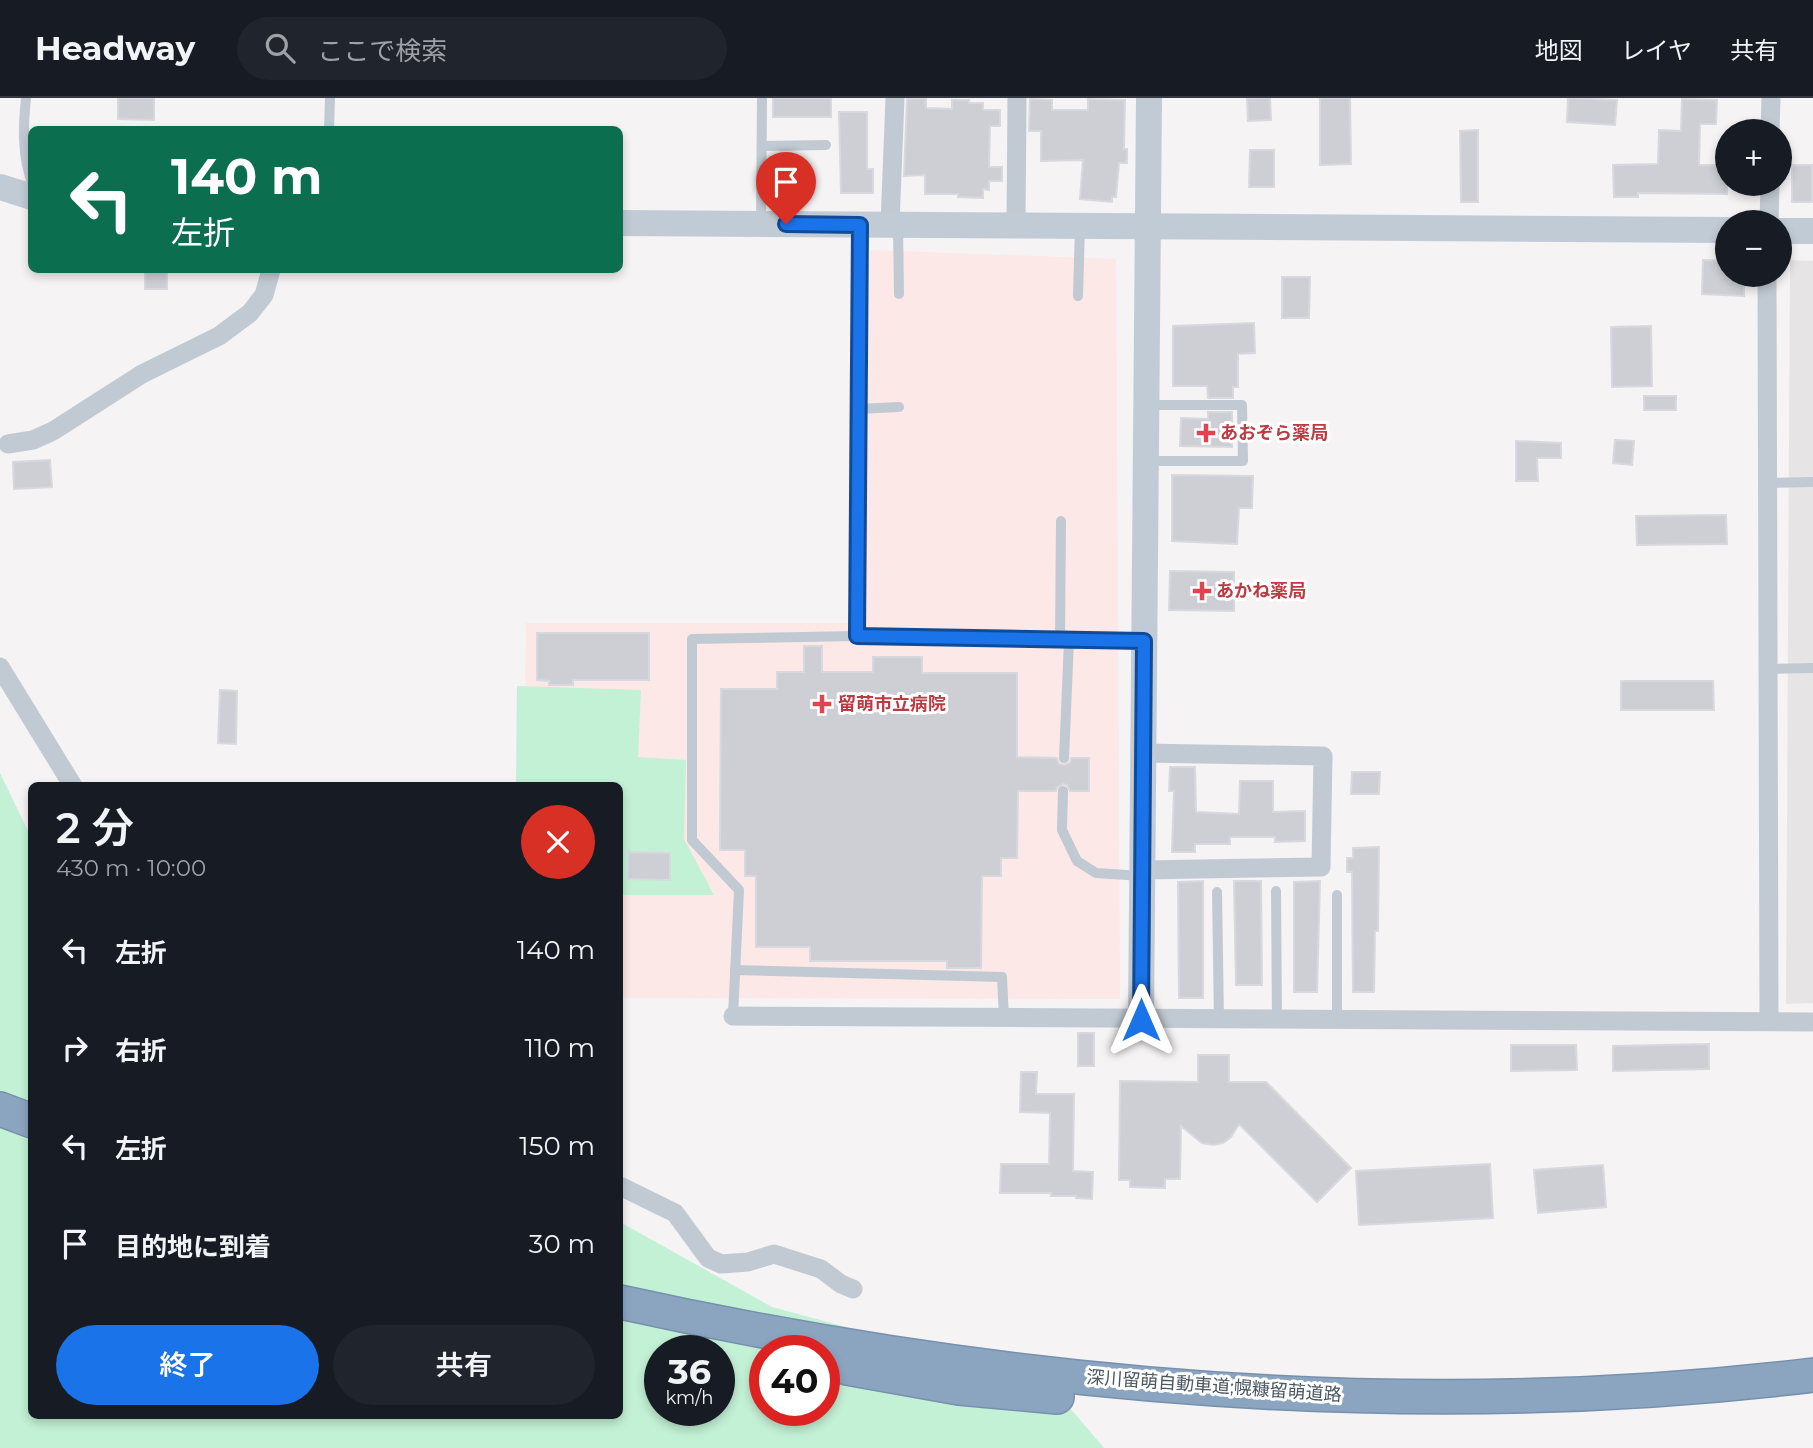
<!DOCTYPE html>
<html lang="ja">
<head>
<meta charset="utf-8">
<style>
  :root { --surface:#171b24; --page:#20242c; --text:#f1f3f6; --muted:#9ea1a6; --line:#363941; --accent:#1a73e8 }
  body { margin:0; font-family:Montserrat,"Noto Sans JP",sans-serif; background:var(--page); color:var(--text); height:100vh; display:flex; flex-direction:column; font-size:26px; white-space:nowrap }
  * { box-sizing:border-box; margin:0 }
  p { font-size:23px; color:var(--muted) }
  .icon { flex:none; width:38px; height:38px; fill:none; stroke:currentColor; stroke-width:2; stroke-linecap:round; stroke-linejoin:round }
  .map { position:relative; flex:1; overflow:hidden }
  .sheet { position:absolute; left:28px; top:684px; width:595px; height:637px; display:flex; flex-direction:column; background:var(--surface); border-radius:10px; box-shadow:0 4px 10px #0003 }
  .sheet>* { flex:none }
  .hud { position:absolute; left:28px; top:28px; width:595px; height:147px; border-radius:10px; box-shadow:0 4px 10px #0003; background:#0b6e4f; color:#fff; overflow:hidden }
  .fabs { position:absolute; left:1715px; top:21px; display:grid; gap:14px }
  .fabs a { display:grid; place-items:center; width:77px; height:77px; border-radius:50%; background:var(--surface); box-shadow:0 4px 10px #0003; font-size:35px }
  .speed { position:absolute; left:644px; top:1237px; display:flex; gap:14px; font-size:35px; font-weight:700; text-align:center }
  .speed>* { display:grid; place-content:center; width:91px; height:91px; border-radius:50%; background:var(--surface); box-shadow:0 4px 10px #0003; line-height:1 }
  .speed small { font-size:18px; font-weight:400 }
  .speed .limit { border:10px solid #d22; background:#fff; color:#111 }
  .pin { position:absolute; display:grid; place-items:center; width:60px; height:60px; color:#fff; margin:-72px -30px; border-radius:50% 50% 50% 0; rotate:-45deg; box-shadow:0 0 7px #0007 }
  .pin .icon { rotate:45deg }
  .me { position:absolute; width:77px; margin:-38px; rotate:0deg; stroke-linejoin:round; filter:drop-shadow(0 0 5px #0008) }
  .turn { display:flex; align-items:center; gap:24px; height:147px; padding:0 28px; font-size:32px }
  .turn .icon { width:91px; height:91px; stroke-width:2.5 }
  .turn b { display:block; font-size:49px; line-height:60px }
  .round { display:grid; place-items:center; flex:none; width:74px; height:74px; border-radius:37px; background:var(--page) }
  .overview { display:flex; align-items:center; justify-content:space-between; height:119px; padding:0 28px }
  h1 { font-size:42px; font-weight:600; line-height:52px }
  .primary-button { display:flex; gap:14px; margin-top:auto; padding:14px 28px }
  .primary-button a { flex:1; height:80px; border-radius:42px; background:var(--accent); color:#fff; font-size:28px; font-weight:600; line-height:80px; text-align:center }
  .primary-button a+a { background:var(--page); color:var(--text) }
  ul { padding:0; list-style:none }
  li { display:flex; align-items:center; gap:21px; height:98px; padding:0 28px }
  li div { flex:1 }
  li b { display:block; font-size:26px }
  li em { font-style:normal }
  header { display:flex; align-items:center; gap:42px; box-sizing:border-box; height:98px; padding:0 35px; background:var(--surface); border-bottom:2px solid var(--line) }
  header strong { font-size:33px }
  nav { display:flex; gap:38px; margin-inline-start:auto; font-size:24px }
  .search { width:490px; height:63px; background:var(--page); display:flex; align-items:center; gap:18px; box-sizing:border-box; padding:0 24px; border-radius:38px; color:var(--muted); font-size:26px }
  .map>svg:first-child { display:block }
  .education { fill:#e6e4e5 }
  .medical { fill:#fce8e6 }
  .green { fill:#c3f1d5; fill-rule:evenodd }
  .building { fill:#cdcfd5; stroke:#d7d9de; stroke-width:2 }
  .lines { fill:none; stroke-linecap:round; stroke-linejoin:round }
  .highway-casing { stroke:#7690ad; stroke-width:36 }
  .lane { stroke:#c1cad2; stroke-width:10 }
  .street { stroke:#c1cad2; stroke-width:19 }
  .secondary { stroke:#c1cbd6; stroke-width:26 }
  .highway { stroke:#8ba5c1; stroke-width:33 }
  .route-casing { stroke:#114b97; stroke-width:18 }
  .route { stroke:#1a73e8; stroke-width:12 }
  .health-dot { fill:#e0444e; stroke:#fff; stroke-width:2.5 }
  .labels { text-anchor:middle; stroke-width:6; stroke-linejoin:round; paint-order:stroke }
  .health-label { font-size:18px; font-weight:bold; fill:#be3a42; stroke:#fff; text-anchor:start }
  .street-label { font-size:18px; fill:#4a5661; stroke:#fff }
</style>
</head>
<body>
<header>
<strong>Headway</strong>
<div class="search"><svg class="icon" aria-label="search" viewBox="0 0 24 24"><circle cx="10" cy="10" r="6"/><path d="M15 15l6 6"/></svg>ここで検索</div>
<nav><a>地図</a><a>レイヤ</a><a>共有</a></nav>
</header>
<div class="map">
<svg width="1813" height="1350" viewBox="0 0 1813 1350">
  <rect width="100%" height="100%" fill="#f5f3f3"/>
  <polygon class="education" points="1790,162 1813,163 1813,905 1786,906"/>
  <polygon class="medical" points="870,152 1116,161 1120,901 620,900 620,688 524,688 526,525 865,525"/>
  <g class="green">
    <polygon points="517,588 641,592 638,659 686,662 684,741 714,797 620,797 620,688 516,688"/>
    <path d="M 0,675 L 31,739 L 32,1318 L 620,1318 L 620,1124 L 772,1209 L 868,1235 L 1023,1255 L 1104,1350 L 0,1350 ZM 660,1253 L 719,1253 L 719,1312 L 660,1312 ZM 765,1253 L 824,1253 L 824,1312 L 765,1312 Z"/>
  </g>
  <g class="building">
    <polygon points="118,0 154,0 154,22 118,21"/>
    <rect x="773" y="0" width="58" height="19"/>
    <polygon points="926,0 926,10 952,11 952,2 969,2 969,5 983,5 983,12 1000,12 1000,28 990,28 989,69 1002,69 1002,83 989,83 989,92 983,91 983,100 958,99 958,96 925,96 925,77 904,78 907,1"/>
    <polygon points="1247,0 1270,0 1271,22 1248,23"/>
    <polygon points="1320,0 1350,0 1351,66 1320,67"/>
    <polygon points="1568,0 1617,2 1615,27 1567,24"/>
    <polygon points="1030,1 1052,2 1052,12 1088,12 1088,1 1125,2 1124,51 1127,51 1127,65 1119,65 1116,99 1112,99 1112,104 1080,101 1083,62 1041,63 1041,33 1029,33"/>
    <polygon points="1682,1 1717,2 1716,26 1700,26 1699,67 1727,67 1727,96 1638,95 1638,99 1614,99 1613,67 1658,66 1659,32 1681,33"/>
    <polygon points="839,14 867,14 867,71 873,71 873,95 841,95"/>
    <polygon points="1478,32 1478,104 1461,104 1460,33"/>
    <polygon points="1250,52 1274,52 1274,89 1249,89"/>
    <rect x="1792" y="67" width="20" height="37"/>
    <polygon points="1703,162 1727,163 1727,177 1744,177 1744,198 1702,196"/>
    <rect x="145" y="172" width="22" height="19"/>
    <polygon points="1282,179 1310,179 1309,220 1282,220"/>
    <polygon points="1254,225 1255,255 1238,256 1238,289 1233,289 1233,300 1208,300 1207,288 1173,288 1173,228"/>
    <polygon points="1651,228 1652,288 1612,289 1611,229"/>
    <rect x="1644" y="298" width="32" height="14"/>
    <polygon points="1208,314 1232,314 1232,349 1180,348 1181,320 1208,321"/>
    <polygon points="1615,342 1634,343 1632,367 1613,365"/>
    <polygon points="1516,343 1561,345 1561,360 1537,360 1538,383 1516,383"/>
    <polygon points="50,362 52,389 14,391 13,364"/>
    <polygon points="1172,377 1253,378 1252,410 1239,410 1237,446 1172,443"/>
    <polygon points="1726,417 1727,446 1637,447 1636,418"/>
    <polygon points="1170,473 1234,474 1234,513 1169,512"/>
    <polygon points="537,535 649,535 649,582 573,582 573,587 549,587 549,583 537,582"/>
    <polygon points="804,548 822,548 822,574 873,574 873,559 922,559 922,575 1017,575 1017,659 1057,660 1059,666 1064,667 1070,665 1071,660 1089,660 1089,693 1070,693 1067,687 1063,686 1057,689 1056,693 1018,693 1017,760 1001,760 1001,778 982,778 981,870 947,870 947,863 810,863 810,849 756,849 756,778 745,778 745,752 720,752 721,591 777,591 777,574 804,574"/>
    <polygon points="1621,583 1713,583 1714,612 1621,612"/>
    <polygon points="220,592 237,593 236,646 218,645"/>
    <polygon points="1170,669 1195,669 1196,714 1239,716 1240,683 1273,683 1273,714 1305,713 1305,743 1275,744 1275,739 1230,739 1230,746 1195,746 1195,754 1172,754 1174,693 1169,693"/>
    <polygon points="1352,674 1380,674 1379,696 1351,696"/>
    <polygon points="1379,749 1378,833 1375,833 1374,894 1353,894 1352,774 1347,774 1347,760 1353,760 1353,750"/>
    <polygon points="629,754 670,755 670,782 628,781"/>
    <polygon points="1203,783 1203,900 1179,900 1178,784"/>
    <polygon points="1234,783 1261,783 1262,887 1236,887"/>
    <polygon points="1320,783 1317,894 1294,894 1294,784"/>
    <rect x="1078" y="935" width="16" height="33"/>
    <polygon points="1709,946 1709,971 1613,973 1613,948"/>
    <polygon points="1511,947 1576,947 1577,972 1511,973"/>
    <polygon points="1198,957 1229,957 1229,984 1266,984 1351,1070 1317,1104 1239,1026 1231,1039 1223,1045 1213,1047 1202,1045 1181,1028 1180,1081 1165,1081 1165,1090 1130,1089 1130,1082 1119,1082 1120,983 1198,984"/>
    <polygon points="1021,974 1037,974 1036,996 1074,996 1073,1073 1093,1074 1092,1101 1076,1100 1076,1098 1051,1098 1051,1095 1000,1095 1001,1066 1049,1066 1050,1015 1020,1014"/>
    <polygon points="1490,1066 1493,1120 1359,1127 1356,1073"/>
    <polygon points="1603,1067 1606,1109 1538,1115 1534,1072"/>
  </g>
  <g class="lines">
    <g class="highway-casing">
      <g id="highway">
        <polyline points="0,1011 32,1023"/>
        <path d="M 620,1204 C 1010,1290 1415,1325 1813,1277"/>
        <polyline points="847,1270 959,1290 1057,1299"/>
      </g>
    </g>
    <g class="lane">
      <path d="M 26,0 C 23,29 22,57 32,85"/>
      <polyline points="329,32 330,0"/>
      <polyline points="762,48 826,47"/>
      <polyline points="761,125 762,0"/>
      <polyline points="860,127 857,538 1144,543"/>
      <polyline points="898,127 899,196"/>
      <polyline points="1078,198 1080,128"/>
      <polyline points="858,311 899,309"/>
      <polyline points="1148,363 1243,363 1242,307 1149,307"/>
      <polyline points="1768,385 1813,384"/>
      <polyline points="1060,542 1061,423"/>
      <polyline points="1768,571 1813,570"/>
      <polyline points="1064,660 1069,542"/>
      <polyline points="1063,693 1062,732 1077,763 1096,775 1142,778"/>
      <polyline points="1276,793 1277,922"/>
      <polyline points="1217,794 1219,922"/>
      <polyline points="735,872 1002,879 1004,920"/>
      <polyline points="733,918 739,792 692,742 692,541 857,538"/>
      <polyline points="1337,922 1337,797"/>
    </g>
    <g class="street">
      <polyline points="1770,33 1771,0"/>
      <polyline points="1769,124 1770,86"/>
      <polyline points="890,126 895,0"/>
      <polyline points="1016,127 1017,0"/>
      <polyline points="1767,177 1769,923"/>
      <polyline points="8,346 33,342 53,333 142,276 219,238 250,215 264,197 271,172"/>
      <polyline points="0,569 73,688"/>
      <polyline points="1142,772 1321,769 1323,658 1143,655"/>
      <polyline points="733,918 1813,924"/>
      <polyline points="620,1088 675,1115 708,1160 721,1166 748,1164 774,1156 821,1171 841,1186 853,1191"/>
    </g>
    <g class="secondary">
      <polyline points="0,89 32,99"/>
      <polyline points="620,125 1727,132"/>
      <polyline points="1780,133 1813,133"/>
      <polyline points="1141,922 1149,0"/>
    </g>
    <use href="#highway" class="highway"/>
  </g>
  <g class="lines">
    <g class="route-casing">
      <polyline id="route" points="786,126 860,127 857,538 1144,543 1141,922"/>
    </g>
    <use href="#route" class="route"/>
  </g>
  <g class="health-dot">
    <path d="M1202.5 324.5h7v7h7v7h-7v7h-7v-7h-7v-7h7z"/>
    <path d="M1198.5 482.5h7v7h7v7h-7v7h-7v-7h-7v-7h7z"/>
    <path d="M818.5 595.5h7v7h7v7h-7v7h-7v-7h-7v-7h7z"/>
  </g>
  <g class="labels">
    <g class="health-label">
      <text x="1220" y="341">あおぞら薬局</text>
      <text x="1216" y="499">あかね薬局</text>
      <text x="838" y="612">留萌市立病院</text>
    </g>
    <g class="street-label">
      <text transform="translate(1214 1288) rotate(4)" y="6">深川留萌自動車道;幌糠留萌道路</text>
    </g>
  </g>
</svg>
<div class="fabs">
<a>+</a>
<a>−</a>
</div>
<div class="speed"><div>36<small>km/h</small></div><div class="limit">40</div></div>
<div class="pin" style="left:786px;top:126px;background:#d93025"><svg class="icon" aria-label="arrive" viewBox="0 0 24 24"><path d="M6 21V4h12l-3 4 3 4H6"/></svg></div>
<svg class="me" style="left:1141px;top:922px" viewBox="-20 -20 40 40"><path d="M0-17L14 15 0 8-14 15z" fill="#1a73e8" stroke="#fff" stroke-width="4"/></svg>
<div class="hud">
<div class="turn"><svg class="icon" aria-label="left" viewBox="0 0 24 24"><path d="M17 20v-9H6M10 6l-5 5 5 5"/></svg><div><b>140 m</b>左折</div></div>
</div>
<section class="sheet">
<div class="overview"><div><h1>2 分</h1><p>430 m · 10:00</p></div><a class="round" style="background:#d93025;color:#fff"><svg class="icon" aria-label="close" viewBox="0 0 24 24"><path d="M6 6l12 12M18 6L6 18"/></svg></a></div>
<ul>
<li><svg class="icon" aria-label="left" viewBox="0 0 24 24"><path d="M17 20v-9H6M10 6l-5 5 5 5"/></svg><div><b>左折</b></div><em>140 m</em></li>
<li><svg class="icon" aria-label="right" viewBox="0 0 24 24"><path d="M7 20v-9h11M14 6l5 5-5 5"/></svg><div><b>右折</b></div><em>110 m</em></li>
<li><svg class="icon" aria-label="left" viewBox="0 0 24 24"><path d="M17 20v-9H6M10 6l-5 5 5 5"/></svg><div><b>左折</b></div><em>150 m</em></li>
<li><svg class="icon" aria-label="arrive" viewBox="0 0 24 24"><path d="M6 21V4h12l-3 4 3 4H6"/></svg><div><b>目的地に到着</b></div><em>30 m</em></li>
</ul>
<div class="primary-button"><a>終了</a><a>共有</a></div>
</section>
</div>
</body>
</html>
